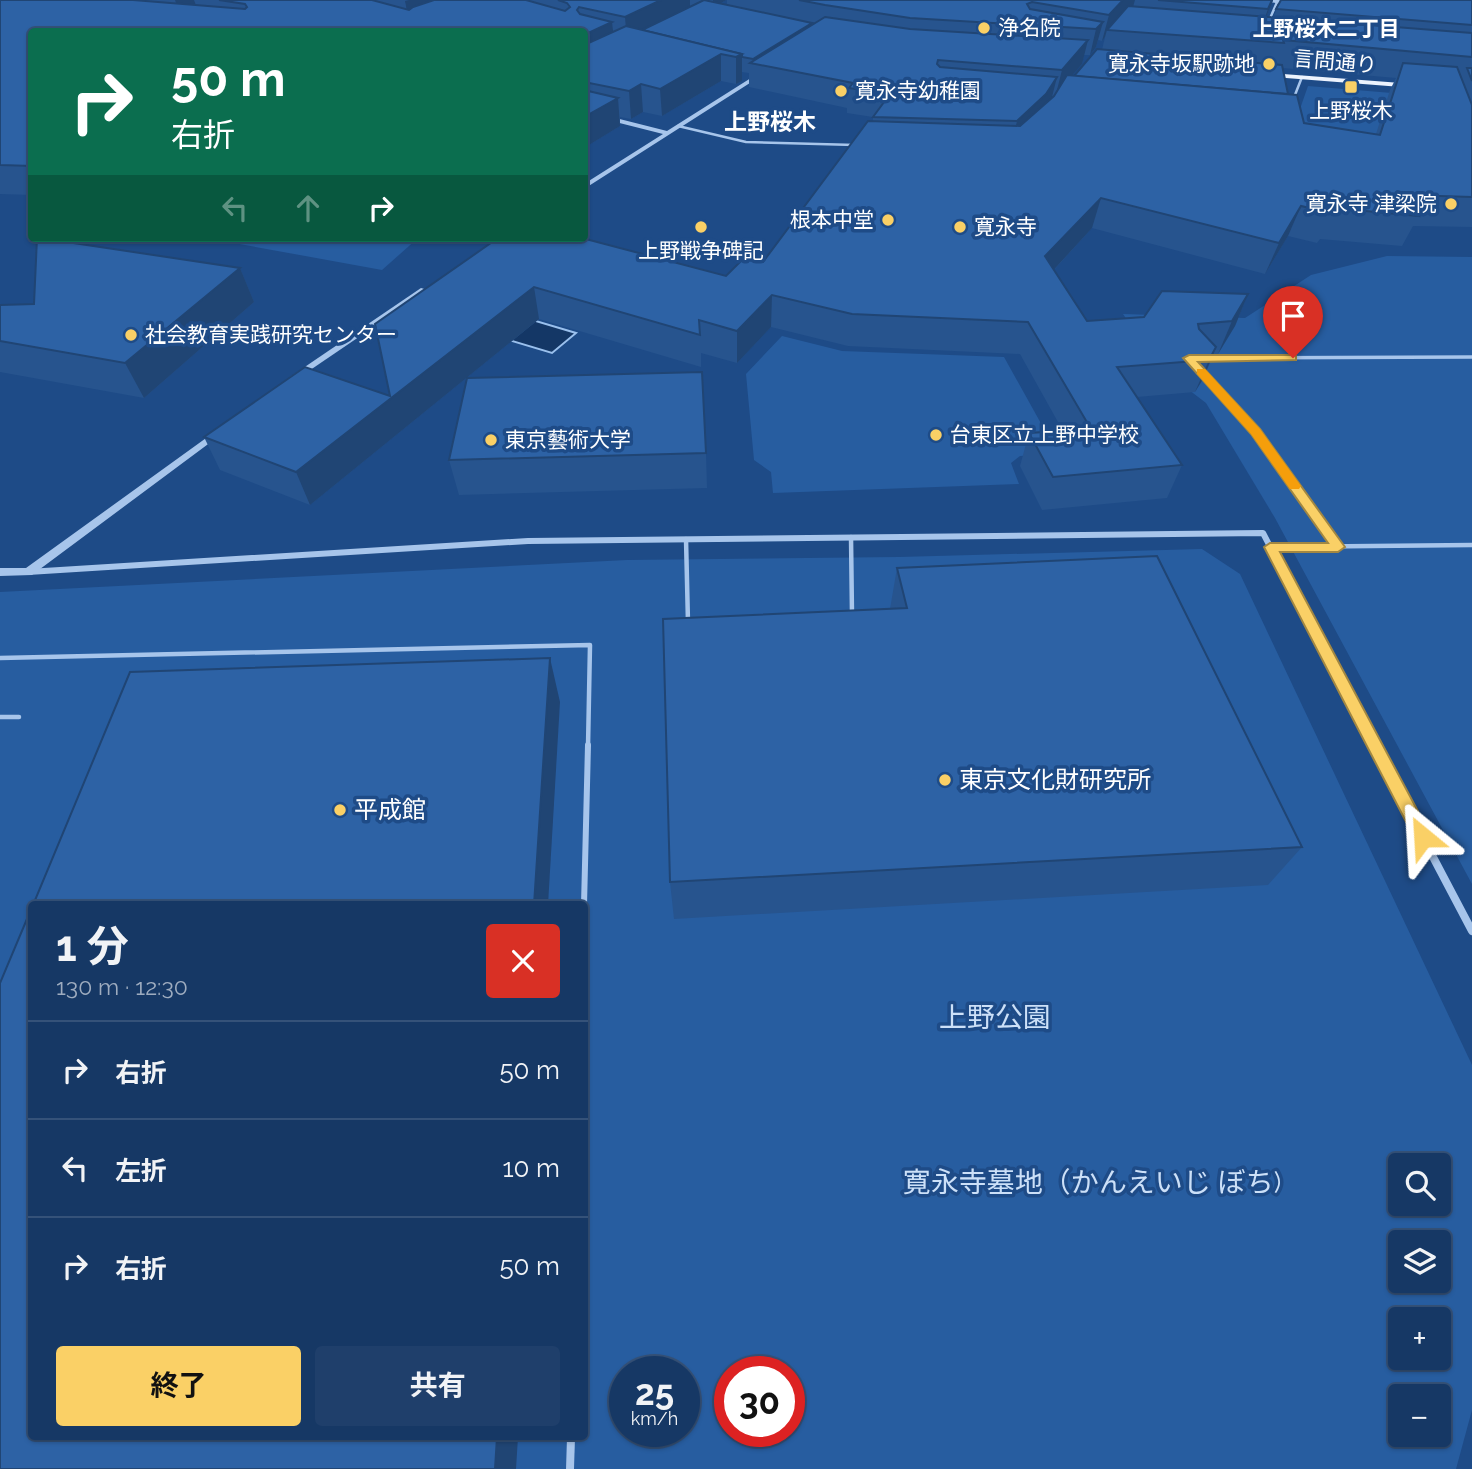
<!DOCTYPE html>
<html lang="ja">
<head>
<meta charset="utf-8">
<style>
  :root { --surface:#163865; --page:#1f3f6b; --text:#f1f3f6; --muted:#9eacbf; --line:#355279; --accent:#fad066 }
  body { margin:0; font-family:Raleway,"Noto Sans JP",sans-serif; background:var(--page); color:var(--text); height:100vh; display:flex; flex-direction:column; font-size:26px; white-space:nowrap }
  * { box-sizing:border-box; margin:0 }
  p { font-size:23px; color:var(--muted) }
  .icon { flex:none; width:38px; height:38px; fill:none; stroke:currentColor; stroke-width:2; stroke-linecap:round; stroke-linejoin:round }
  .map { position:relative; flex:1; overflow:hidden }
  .details { position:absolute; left:28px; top:901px; width:560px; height:539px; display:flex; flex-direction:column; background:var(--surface); border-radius:7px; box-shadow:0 2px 5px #0004,0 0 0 2px var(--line) }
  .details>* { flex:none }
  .hud { position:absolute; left:28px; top:28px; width:560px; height:214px; border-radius:7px; box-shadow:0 2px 5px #0004,0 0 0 2px var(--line); background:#0b6e4f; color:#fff; overflow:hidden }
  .controls { position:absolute; left:1388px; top:1153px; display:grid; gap:14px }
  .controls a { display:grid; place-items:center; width:63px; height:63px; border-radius:7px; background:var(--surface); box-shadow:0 2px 5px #0004,0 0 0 2px var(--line); font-size:35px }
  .speed { position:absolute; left:609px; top:1356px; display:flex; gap:14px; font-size:35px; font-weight:700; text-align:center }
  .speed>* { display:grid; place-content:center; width:91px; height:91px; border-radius:50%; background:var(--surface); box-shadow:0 2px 5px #0004,0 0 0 2px var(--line); line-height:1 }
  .speed small { font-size:18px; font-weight:400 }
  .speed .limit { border:10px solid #d22; background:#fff; color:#111 }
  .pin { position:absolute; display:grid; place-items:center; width:60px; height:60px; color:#fff; margin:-72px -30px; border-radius:50% 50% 50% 0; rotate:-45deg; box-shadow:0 0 7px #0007 }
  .pin .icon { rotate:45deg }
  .me { position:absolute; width:77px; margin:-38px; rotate:333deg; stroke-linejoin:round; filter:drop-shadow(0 0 5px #0008) }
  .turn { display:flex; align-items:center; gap:24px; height:147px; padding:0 28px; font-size:32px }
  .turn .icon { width:91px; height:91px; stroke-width:2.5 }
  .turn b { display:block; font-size:49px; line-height:60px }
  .lanes { display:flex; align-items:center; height:66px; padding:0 28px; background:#0003; justify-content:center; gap:35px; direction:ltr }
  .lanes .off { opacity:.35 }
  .round { display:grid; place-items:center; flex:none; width:74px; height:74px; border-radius:7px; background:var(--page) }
  .overview { display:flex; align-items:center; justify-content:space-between; height:119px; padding:0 28px }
  h1 { font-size:42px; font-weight:700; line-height:52px }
  .cta { display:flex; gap:14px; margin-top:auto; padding:14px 28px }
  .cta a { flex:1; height:80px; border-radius:7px; background:var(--accent); color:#111; font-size:28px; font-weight:700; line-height:80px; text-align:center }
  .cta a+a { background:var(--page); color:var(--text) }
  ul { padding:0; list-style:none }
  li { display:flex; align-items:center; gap:21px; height:98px; padding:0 28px; border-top:2px solid var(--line) }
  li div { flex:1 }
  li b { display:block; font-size:26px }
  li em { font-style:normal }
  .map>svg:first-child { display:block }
  .green { fill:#275da0; fill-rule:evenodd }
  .water { fill:#143766; stroke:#9ac0ed; stroke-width:2 }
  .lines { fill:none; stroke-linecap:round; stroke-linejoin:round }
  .service-far4 { stroke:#a7c5eb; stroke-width:2.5 }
  .service-far3 { stroke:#a7c5eb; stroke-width:3.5 }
  .service-far2 { stroke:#a7c5eb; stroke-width:4.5 }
  .service-far1 { stroke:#a7c5eb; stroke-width:6 }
  .service { stroke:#a7c5eb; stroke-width:8 }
  .minor-far2 { stroke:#a7c5eb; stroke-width:3.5 }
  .minor-far1 { stroke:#a7c5eb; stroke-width:6 }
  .minor { stroke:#a7c5eb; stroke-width:8 }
  .tertiary { fill:#a7c5eb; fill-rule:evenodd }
  .primary { fill:#ecf3fe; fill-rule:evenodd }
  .wall { fill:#27548e; fill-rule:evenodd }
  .shaded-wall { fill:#204574 }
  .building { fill:#2d62a5; stroke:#204574; stroke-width:2 }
  .route { fill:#fad066; stroke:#a28742; stroke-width:2 }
  .slow { fill:#f59e0b }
  .poi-dot { fill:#fad066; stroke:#1e4b87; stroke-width:2.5 }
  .labels { text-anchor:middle; stroke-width:7; stroke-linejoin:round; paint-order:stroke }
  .far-poi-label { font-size:21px; fill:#fff; stroke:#1e4b87; text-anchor:start }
  .far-neighbourhood-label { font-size:21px; font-weight:bold; fill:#fff; stroke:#1e4b87 }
  .far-street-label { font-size:21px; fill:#fff; stroke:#1e4b87 }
  .far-quarter-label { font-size:23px; font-weight:bold; fill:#fff; stroke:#1e4b87 }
  .poi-label { font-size:24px; fill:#fff; stroke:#1e4b87; text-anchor:start }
  .near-park-label { font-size:28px; fill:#cce0f8; stroke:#1e4b87 }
</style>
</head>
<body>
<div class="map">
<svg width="1472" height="1469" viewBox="0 0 1472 1469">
  <rect width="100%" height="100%" fill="#1e4b87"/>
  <g class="green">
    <polygon points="1308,86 1392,93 1400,158 1287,146"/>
    <polygon points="241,238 418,238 382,270 234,243"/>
    <polygon points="1387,256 1472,257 1472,884 1275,518 1206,403 1159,367 1123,314 1245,318 1311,275"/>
    <polygon points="782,336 842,351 1004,357 1058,454 1020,456 1011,463 1019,484 773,493 771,472 754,460 746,374"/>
    <path d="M 1202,549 L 1240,574 L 1472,1065 L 1472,1410 L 1456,1469 L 0,1469 L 0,592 L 627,560 L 899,557 ZM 32,905 L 584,905 L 584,1437 L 32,1437 ZM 1400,1166 L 1438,1166 L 1438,1204 L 1400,1204 ZM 1400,1242 L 1438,1242 L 1438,1281 L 1400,1281 ZM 1400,1320 L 1438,1320 L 1438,1358 L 1400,1358 ZM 625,1372 L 684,1372 L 684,1432 L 625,1432 ZM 730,1372 L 789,1372 L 789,1432 L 730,1432 ZM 1400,1396 L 1438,1396 L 1438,1435 L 1400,1435 Z"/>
  </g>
  <polygon class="water" points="462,299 576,333 552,353 436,318"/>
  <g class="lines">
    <g class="service-far4">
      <polyline points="1268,23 1278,0"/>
      <polyline points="1293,100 1302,77"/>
      <polyline points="678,126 746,142 855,145"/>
    </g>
    <g class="service-far3">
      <polyline points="1206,358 1472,357"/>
      <polyline points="1200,371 1256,431 1299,492"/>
    </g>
    <g class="service-far2">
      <polyline points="1298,490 1338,547"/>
      <polyline points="851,537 852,615"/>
      <polyline points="686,539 688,623"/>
      <polyline points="1271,547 1472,545"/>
      <polyline points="0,658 590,645 588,747"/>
      <polyline points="0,717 19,717"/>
    </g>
    <polyline class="service-far1" points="584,905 588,745"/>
    <polyline class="service" points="570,1469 571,1437"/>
    <polyline class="minor-far2" points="1268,0 1286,3"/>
    <polyline class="minor-far1" points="28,572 528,541 1263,533 1375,747"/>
    <polyline class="minor" points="1374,745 1472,931"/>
    <g class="tertiary">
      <polygon points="762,71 767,72 584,189 584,184 663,134 584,114 584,110 667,131"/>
      <polygon points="421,288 428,290 297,379 290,377"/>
      <polygon points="220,428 225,431 223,433 32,575 0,576 0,568 26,568"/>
    </g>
    <polygon class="primary" points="1258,72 1414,84 1418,86 1414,88 1261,76"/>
  </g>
  <g class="wall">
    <path d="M 0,0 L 726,0 L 720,4 L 727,5 L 727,0 L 1273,0 L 1266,17 L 1273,17 L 1281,0 L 1472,0 L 1472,227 L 1413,226 L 1402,246 L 1320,239 L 1317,243 L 1288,236 L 1265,274 L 1092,228 L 1054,270 L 1087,321 L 1144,317 L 1248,294 L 1235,326 L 1218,354 L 1214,354 L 1203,379 L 1195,392 L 1137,397 L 1182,465 L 1167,498 L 1042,510 L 1020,466 L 1029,433 L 1063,431 L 1020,354 L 848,346 L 771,327 L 737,363 L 701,353 L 701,367 L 539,319 L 310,505 L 220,470 L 204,437 L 390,396 L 498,238 L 726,276 L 763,262 L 873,122 L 873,117 L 847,113 L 847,108 L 749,87 L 749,73 L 742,72 L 742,81 L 736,84 L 721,81 L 662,116 L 643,112 L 631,119 L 620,117 L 620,126 L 584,148 L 584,32 L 32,32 L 32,195 L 0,194 ZM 1105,37 L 1102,50 L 1074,76 L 1072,75 L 1082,64 L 1084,55 L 1090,55 L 1096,47 L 1098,40 L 1102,41 ZM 1283,68 L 1396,78 L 1390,90 L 1376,134 L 1304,123 L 1288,94 Z"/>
    <polygon points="240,268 254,302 144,398 0,372 0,305 34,304"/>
    <polygon points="706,453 707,488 459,495 449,460"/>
    <polygon points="897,568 1302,847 1268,885 674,919 670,882 890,609"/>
  </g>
  <g class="shaded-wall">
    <polygon points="175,0 194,0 199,13 181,17"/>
    <polygon points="409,0 467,0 410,26 405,1"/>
    <polygon points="661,0 690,0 690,11 627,42 625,17"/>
    <polygon points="713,0 726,0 713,8"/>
    <polygon points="1123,0 1135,0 1133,7 1107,30 1105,37 1102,41 1109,15"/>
    <polygon points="1272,0 1273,0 1259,34 1268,9"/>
    <polygon points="612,22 615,48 584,63 584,35"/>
    <polygon points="1103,22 1096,47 1090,55 1096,29"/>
    <polygon points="812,23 811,37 753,63 753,59"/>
    <polygon points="1088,40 1082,64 1056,94 1062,70"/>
    <polygon points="721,54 721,81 662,116 660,89"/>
    <polygon points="742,54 742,81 736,84 736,57"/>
    <polygon points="1057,77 1051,101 1011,147 1017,121"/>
    <polygon points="641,84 643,112 631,119 629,91"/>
    <polygon points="618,98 620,126 584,148 584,117"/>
    <polygon points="1101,198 1092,228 1037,288 1045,256"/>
    <polygon points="1301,206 1288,236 1265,274 1279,243"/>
    <polygon points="240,268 254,302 144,398 125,363"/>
    <polygon points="534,287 539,319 310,505 296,472"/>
    <polygon points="1248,294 1235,326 1218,354 1232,321"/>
    <polygon points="772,295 771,327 737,363 737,331"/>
    <polygon points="1216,347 1203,379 1195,392 1209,360"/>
    <polygon points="550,658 560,702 548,905 534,905"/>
    <polygon points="497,1437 518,1437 516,1469 495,1469"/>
  </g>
  <g class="building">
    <polygon points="0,0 133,0 245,9 247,7 245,4 219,0 372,0 409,10 413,7 434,0 526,0 565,11 570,7 567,3 558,0 661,0 625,17 579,7 577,10 580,14 612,22 584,35 584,32 32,32 32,166 0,165"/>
    <polygon points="704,0 812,23 753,59 742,57 742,54 642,30"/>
    <polygon points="799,0 1123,0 1109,15 1032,2 1027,4 1030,9 1103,22 1096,29 910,18 825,5"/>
    <polygon points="1158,0 1272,0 1268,9"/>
    <polygon points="1281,0 1472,0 1472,25 1276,9"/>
    <polygon points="1128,6 1472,33 1472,57 1283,40 1284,43 1107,30"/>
    <polygon points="825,17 910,29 1088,40 1062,70 938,60 937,64 940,67 1057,77 1046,94 1017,121 873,117 890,94 849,88 853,83 750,63"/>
    <polygon points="626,26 742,54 736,57 721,54 660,89 641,84 629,91 584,82 584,45"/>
    <polygon points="1097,49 1282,65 1288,94 1074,76"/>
    <polygon points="1403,63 1457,67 1472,105 1472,197 1408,195 1419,216 1334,208 1331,213 1301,206 1279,243 1101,198 1045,256 1087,321 1144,317 1162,291 1248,294 1232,321 1198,324 1199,329 1216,347 1209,360 1117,367 1182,465 1053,477 1029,433 1091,429 1028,322 852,314 772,295 737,331 699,320 700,335 534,287 296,472 204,437 305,367 390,396 375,324 498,238 582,238 726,276 744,258 763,262 868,121 1020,126 1054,96 1067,75 1297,95 1304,123 1380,135"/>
    <polygon points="1467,68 1472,68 1472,81"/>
    <polygon points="584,90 618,98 584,117"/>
    <polygon points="37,238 40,238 240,268 125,363 0,341 0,305 34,304"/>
    <polygon points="702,372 706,453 449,460 467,378"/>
    <polygon points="1157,556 1302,847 670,882 663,619 907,608 897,568"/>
    <polygon points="550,658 534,905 33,905 130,672"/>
    <polygon points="32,907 32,1437 497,1437 495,1469 0,1469 0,983"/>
  </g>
  <polygon class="route" points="1293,355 1296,356 1296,360 1198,362 1260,429 1345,547 1338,552 1280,552 1429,832 1432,837 1429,843 1423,845 1417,843 1264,547 1270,543 1328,543 1251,434 1183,358 1189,355"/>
  <polygon class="slow" points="1197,369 1205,369 1260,429 1301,486 1299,489 1290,489 1251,434 1197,374"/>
  <g class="poi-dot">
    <circle cx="984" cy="28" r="7"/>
    <circle cx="1269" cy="64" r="7"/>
    <rect x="1344" y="80" width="14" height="14" rx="3.5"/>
    <circle cx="841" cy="91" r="7"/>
    <circle cx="1451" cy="204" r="7"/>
    <circle cx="888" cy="220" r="7"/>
    <circle cx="701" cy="227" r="7"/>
    <circle cx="960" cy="227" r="7"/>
    <circle cx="131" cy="335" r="7"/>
    <circle cx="936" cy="435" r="7"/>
    <circle cx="491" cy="440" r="7"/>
    <circle cx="945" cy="780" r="7"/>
    <circle cx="340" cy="810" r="7"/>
  </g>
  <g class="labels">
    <g class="far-poi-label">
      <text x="998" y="35">浄名院</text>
      <text x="1255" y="71" text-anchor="end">寛永寺坂駅跡地</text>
      <text x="855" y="98">寛永寺幼稚園</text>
      <text x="1351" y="118" text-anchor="middle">上野桜木</text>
      <text x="1437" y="211" text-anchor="end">寛永寺 津梁院</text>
      <text x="874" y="227" text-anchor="end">根本中堂</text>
      <text x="974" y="234">寛永寺</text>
      <text x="701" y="258" text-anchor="middle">上野戦争碑記</text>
      <text x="145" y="342">社会教育実践研究センター</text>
      <text x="950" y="442">台東区立上野中学校</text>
      <text x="505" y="447">東京藝術大学</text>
    </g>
    <g class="far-neighbourhood-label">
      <text x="1326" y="36">上野桜木二丁目</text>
    </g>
    <g class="far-street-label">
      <text transform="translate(1335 62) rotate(5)" y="7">言問通り</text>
    </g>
    <g class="far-quarter-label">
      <text x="770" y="130">上野桜木</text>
    </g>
    <g class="poi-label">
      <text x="959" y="788">東京文化財研究所</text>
      <text x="354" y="818">平成館</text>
    </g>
    <g class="near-park-label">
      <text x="995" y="1027">上野公園</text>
      <text x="1092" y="1192">寛永寺墓地（かんえいじ ぼち)</text>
    </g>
  </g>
</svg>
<div class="controls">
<a><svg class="icon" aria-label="search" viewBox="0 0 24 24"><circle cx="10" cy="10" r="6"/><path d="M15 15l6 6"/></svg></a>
<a><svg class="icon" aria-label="layers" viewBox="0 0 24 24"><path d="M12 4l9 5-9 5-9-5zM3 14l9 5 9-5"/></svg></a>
<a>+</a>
<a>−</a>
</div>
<div class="speed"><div>25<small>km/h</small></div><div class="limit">30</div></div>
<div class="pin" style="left:1293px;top:358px;background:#d93025"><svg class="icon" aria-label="arrive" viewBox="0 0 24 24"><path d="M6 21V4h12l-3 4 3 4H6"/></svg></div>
<svg class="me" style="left:1423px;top:837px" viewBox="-20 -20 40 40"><path d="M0-17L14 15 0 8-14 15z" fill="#fad066" stroke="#fff" stroke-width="4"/></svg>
<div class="hud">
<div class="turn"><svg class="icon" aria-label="right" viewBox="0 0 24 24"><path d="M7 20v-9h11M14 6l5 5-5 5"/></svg><div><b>50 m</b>右折</div></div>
<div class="lanes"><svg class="icon off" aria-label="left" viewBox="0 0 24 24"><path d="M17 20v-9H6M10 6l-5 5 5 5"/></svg><svg class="icon off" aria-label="ahead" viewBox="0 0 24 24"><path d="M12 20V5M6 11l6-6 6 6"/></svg><svg class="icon" aria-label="right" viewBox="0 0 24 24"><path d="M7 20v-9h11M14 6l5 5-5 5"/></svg></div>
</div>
<section class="details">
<div class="overview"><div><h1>1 分</h1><p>130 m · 12:30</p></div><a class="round" style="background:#d93025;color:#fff"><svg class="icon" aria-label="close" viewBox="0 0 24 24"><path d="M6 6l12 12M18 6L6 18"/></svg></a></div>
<ul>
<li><svg class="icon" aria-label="right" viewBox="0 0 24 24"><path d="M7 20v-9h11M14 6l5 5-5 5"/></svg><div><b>右折</b></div><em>50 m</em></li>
<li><svg class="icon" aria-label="left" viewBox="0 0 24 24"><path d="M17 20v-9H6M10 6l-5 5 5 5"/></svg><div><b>左折</b></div><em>10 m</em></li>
<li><svg class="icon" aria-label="right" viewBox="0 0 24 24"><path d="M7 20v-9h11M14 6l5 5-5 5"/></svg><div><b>右折</b></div><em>50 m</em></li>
</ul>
<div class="cta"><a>終了</a><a>共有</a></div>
</section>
</div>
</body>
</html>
